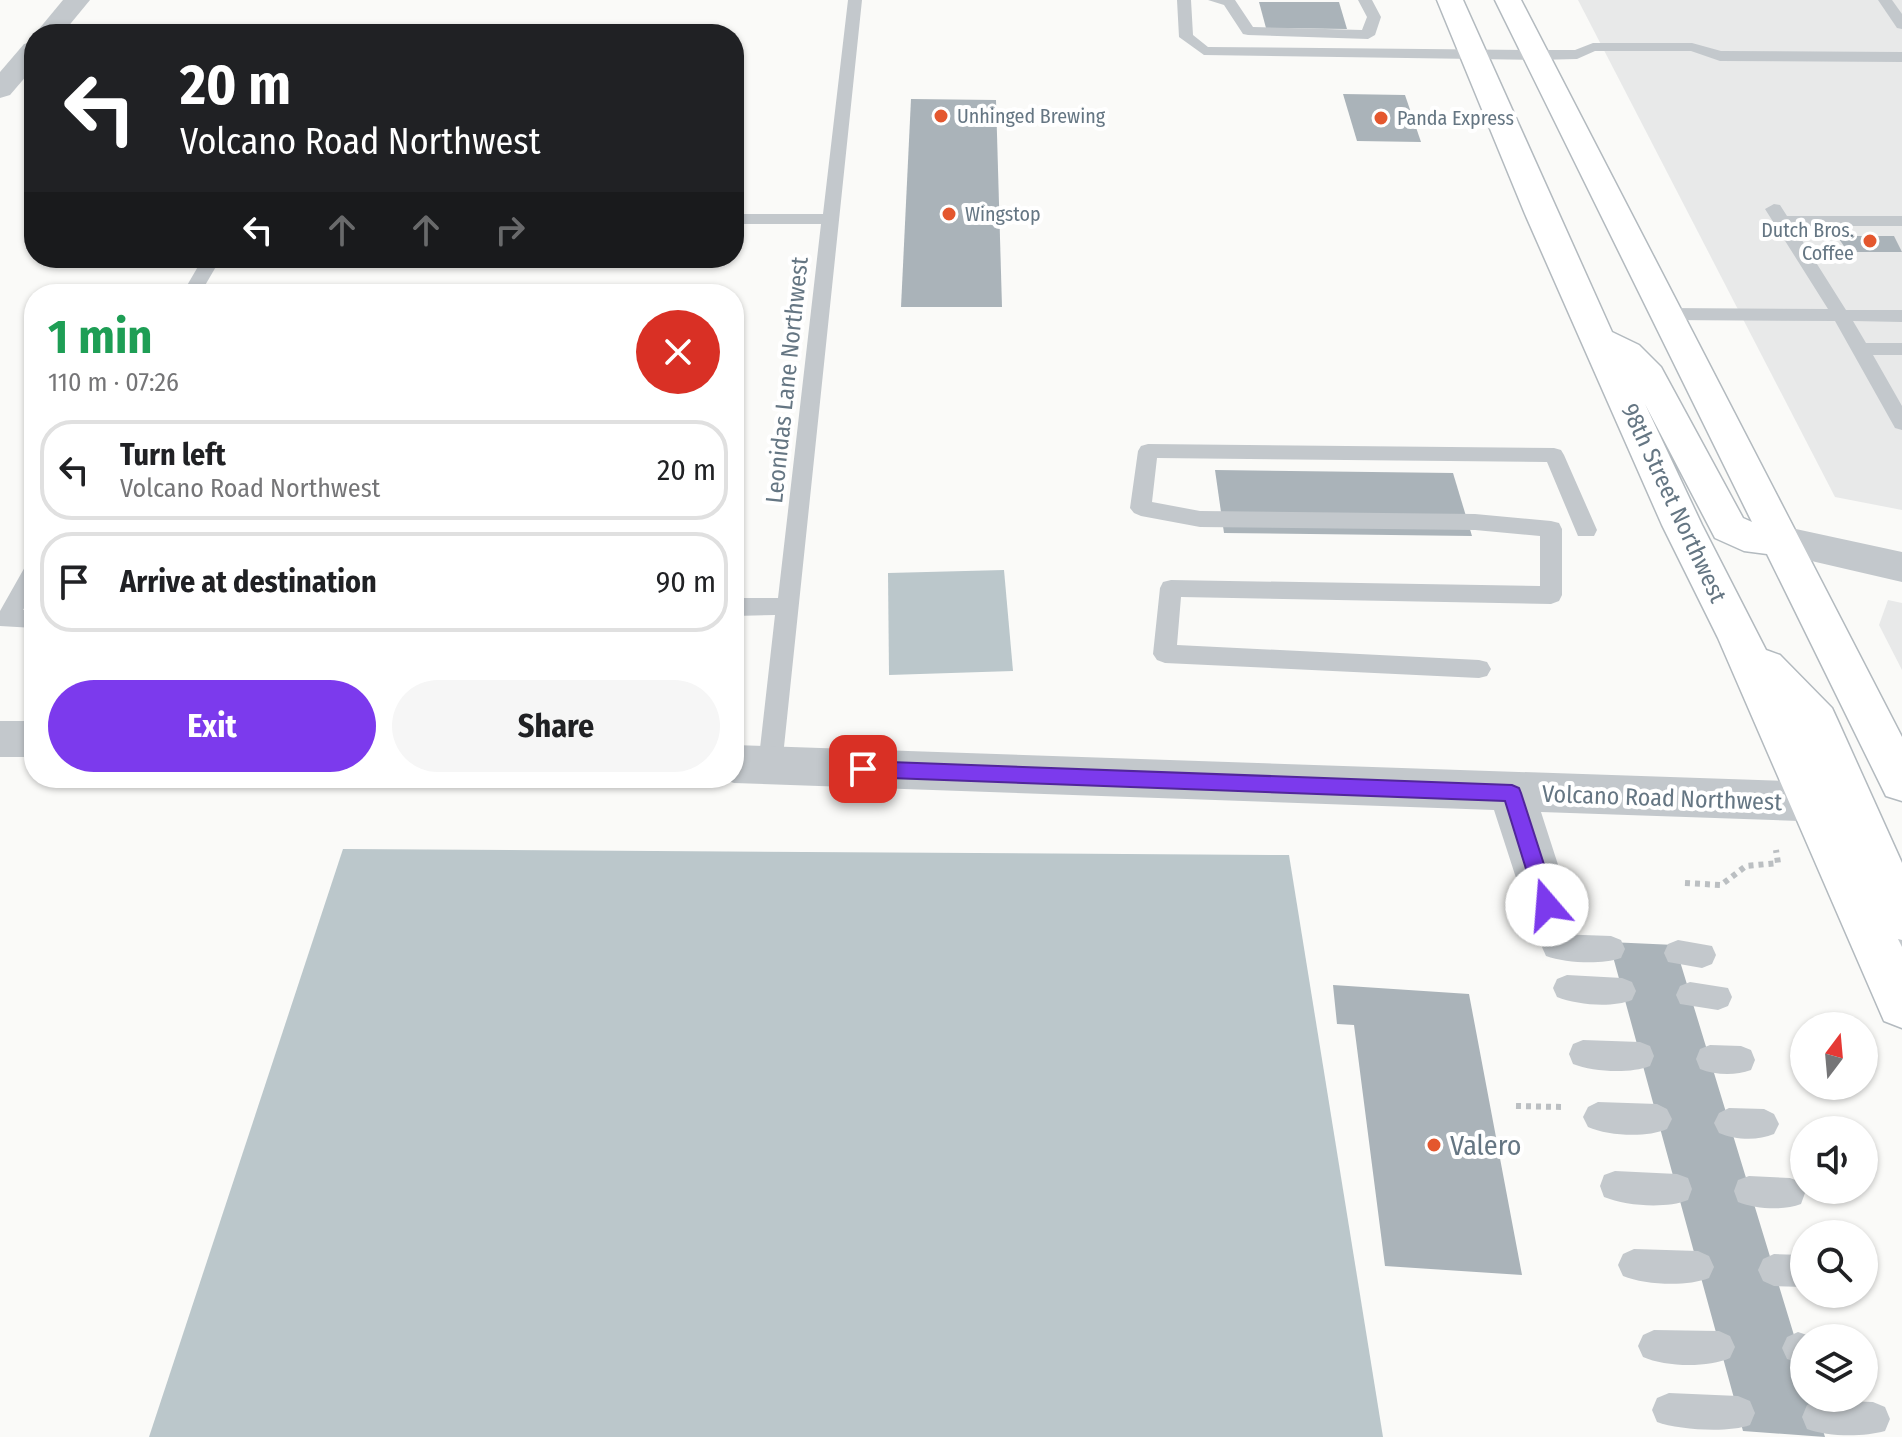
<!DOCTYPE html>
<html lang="en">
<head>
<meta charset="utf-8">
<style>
  :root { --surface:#fff; --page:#f6f6f6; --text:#202124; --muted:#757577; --line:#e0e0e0; --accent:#7c3aed }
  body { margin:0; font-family:"Fira Sans Condensed",sans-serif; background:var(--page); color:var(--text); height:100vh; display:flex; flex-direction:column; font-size:30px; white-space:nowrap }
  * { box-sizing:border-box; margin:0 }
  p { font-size:26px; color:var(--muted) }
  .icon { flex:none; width:44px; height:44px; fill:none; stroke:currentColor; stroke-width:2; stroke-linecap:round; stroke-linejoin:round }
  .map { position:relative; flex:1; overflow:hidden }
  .panel { position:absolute; left:24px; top:284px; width:720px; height:504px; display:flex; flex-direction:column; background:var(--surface); border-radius:32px; box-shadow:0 2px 6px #0004 }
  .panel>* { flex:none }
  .hud { position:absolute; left:24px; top:24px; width:720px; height:244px; border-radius:32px; box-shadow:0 2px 6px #0004; background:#202124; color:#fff; overflow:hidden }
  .needle { width:52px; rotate:16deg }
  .tools { position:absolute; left:1790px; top:1012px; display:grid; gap:16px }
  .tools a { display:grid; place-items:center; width:88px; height:88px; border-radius:50%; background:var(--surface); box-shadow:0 2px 6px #0004; font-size:40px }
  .pin { position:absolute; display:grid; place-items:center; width:68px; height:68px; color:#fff; margin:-34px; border-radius:16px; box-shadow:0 4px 12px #0006 }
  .me { position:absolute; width:88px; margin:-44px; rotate:342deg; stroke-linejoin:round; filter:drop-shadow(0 0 6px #0008) }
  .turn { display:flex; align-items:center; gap:28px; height:168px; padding:0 24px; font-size:36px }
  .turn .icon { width:104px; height:104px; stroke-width:2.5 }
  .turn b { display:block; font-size:56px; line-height:68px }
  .lanes { display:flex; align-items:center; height:76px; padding:0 24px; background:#0003; justify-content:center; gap:40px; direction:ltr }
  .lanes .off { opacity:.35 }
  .round { display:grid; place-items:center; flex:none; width:84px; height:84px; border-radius:42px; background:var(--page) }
  .summary { display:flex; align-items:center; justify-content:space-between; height:136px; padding:0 24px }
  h1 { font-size:48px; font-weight:700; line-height:60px; color:#1e9e55 }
  .action { display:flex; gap:16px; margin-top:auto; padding:16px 24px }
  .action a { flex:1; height:92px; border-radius:48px; background:var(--accent); color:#fff; font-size:32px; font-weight:700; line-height:92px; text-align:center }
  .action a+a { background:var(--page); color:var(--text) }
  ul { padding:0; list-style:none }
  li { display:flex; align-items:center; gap:24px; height:100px; margin:0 16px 12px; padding:0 8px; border:4px solid var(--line); border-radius:32px }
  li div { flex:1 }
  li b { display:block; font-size:30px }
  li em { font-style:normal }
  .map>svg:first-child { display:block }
  .built { fill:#e8e9e9 }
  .water { fill:#bbc7cb }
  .building { fill:#aab3b9 }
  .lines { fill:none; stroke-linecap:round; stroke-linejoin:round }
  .secondary-casing { stroke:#b3babf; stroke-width:3 }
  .path { stroke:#bbbfc2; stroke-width:6; stroke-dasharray:5 5; stroke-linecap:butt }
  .service { fill:#c3c8cc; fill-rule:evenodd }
  .minor { fill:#c3c8cc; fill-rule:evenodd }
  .tertiary { fill:#c3c8cc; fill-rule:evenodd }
  .secondary { fill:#fff; fill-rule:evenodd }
  .route { fill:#7c3aed; stroke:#51269a; stroke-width:2 }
  .poi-dot { fill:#e4572e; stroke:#fff; stroke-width:3 }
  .labels { text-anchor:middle; stroke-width:8; stroke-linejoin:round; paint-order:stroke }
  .far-poi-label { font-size:20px; fill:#657683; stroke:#fff; text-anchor:start }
  .street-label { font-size:24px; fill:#657683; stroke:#fff }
  .near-poi-label { font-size:28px; fill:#657683; stroke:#fff; text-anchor:start }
</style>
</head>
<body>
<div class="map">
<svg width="1902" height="1437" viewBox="0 0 1902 1437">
  <rect width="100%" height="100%" fill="#fafaf8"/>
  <g class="built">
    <polygon points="1578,0 1902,0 1902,510 1835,497"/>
    <polygon points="1888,600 1902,603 1902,670 1879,625"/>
  </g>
  <g class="water">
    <polygon points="1004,570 1013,671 889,675 888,573"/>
    <polygon points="343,849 1289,855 1383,1437 149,1437"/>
  </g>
  <g class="building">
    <polygon points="1259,2 1339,2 1347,29 1266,28"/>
    <polygon points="1343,94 1405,95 1421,142 1357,141"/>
    <polygon points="911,99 996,100 1002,307 901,307"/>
    <polygon points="1837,236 1894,236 1902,252 1848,252"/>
    <polygon points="1215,470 1453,473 1472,536 1224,533"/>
    <polygon points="1609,942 1675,945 1804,1368 1804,1398 1813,1398 1825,1437 1743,1431"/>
    <polygon points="1333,985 1469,994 1522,1275 1385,1266 1354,1025 1337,1024"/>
  </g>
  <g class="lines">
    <g class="secondary-casing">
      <polygon id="secondary" points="1437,0 1463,0 1612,332 1639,345 1661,367 1743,518 1752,522 1495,0 1521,0 1902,737 1902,801 1886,796 1767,554 1744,551 1715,538 1645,404 1702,525 1766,650 1780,655 1832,708 1838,721 1902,863 1902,940 1898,939 1902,947 1902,1028 1884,1021 1718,638 1662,525 1525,214"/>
    </g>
    <g class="path">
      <polyline points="1685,883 1721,885 1746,866 1778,863 1776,850"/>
      <polyline points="1516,1106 1563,1107"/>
    </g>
    <g class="service">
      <polygon points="848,0 862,0 782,766 779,773 770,776 761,773 758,766 775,615 734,616 734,598 778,598 821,224 734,224 734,214 823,214"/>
      <polygon points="1177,0 1191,0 1193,35 1208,47 1536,50 1575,50 1593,43 1692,43 1721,51 1902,52 1902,62 1720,61 1691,51 1595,51 1577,59 1536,60 1204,55 1179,37"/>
      <polygon points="1208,0 1235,0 1253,27 1362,30 1367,17 1358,0 1372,0 1381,17 1375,35 1368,39 1248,35 1243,34 1224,5"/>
      <polygon points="1878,0 1892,0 1902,14 1902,29 1897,28"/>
      <polygon points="1774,204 1780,205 1787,216 1902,216 1902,226 1793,226 1846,310 1902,310 1902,322 1853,321 1866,343 1902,343 1902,355 1873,355 1902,406 1902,430 1895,428 1835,321 1666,320 1657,314 1666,308 1828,309 1765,209"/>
      <polygon points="203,258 221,258 200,294 182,294"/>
      <polygon points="1148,444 1554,448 1561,450 1564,455 1597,530 1594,536 1578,536 1547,462 1157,458 1152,502 1200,511 1475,514 1551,521 1559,523 1562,529 1562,595 1559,601 1551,604 1181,597 1177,645 1479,660 1487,662 1491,669 1487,676 1479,678 1165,663 1157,660 1153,654 1160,588 1163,582 1171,580 1540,586 1540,536 1475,530 1200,527 1141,516 1134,513 1130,508 1138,451 1141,446"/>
      <polygon points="34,563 34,591 23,610 34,610 34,628 0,626 0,611 26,565"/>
      <path d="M 1556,934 L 1611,936 L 1621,940 L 1625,949 L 1621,958 C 1601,965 1566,963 1546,956 L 1542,947 L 1546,938 Z"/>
      <polygon points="1678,940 1712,946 1716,955 1712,964 1702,968 1668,962 1664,953 1668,944"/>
      <path d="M 1567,975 L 1622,978 L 1632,982 L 1636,991 L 1632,1000 C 1612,1008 1577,1005 1557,997 L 1553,988 L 1557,979 Z"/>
      <polygon points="1690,982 1728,988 1732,997 1728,1006 1718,1010 1680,1004 1676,995 1680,986"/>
      <path d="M 1583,1040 L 1640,1042 L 1650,1046 L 1654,1056 L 1650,1066 C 1630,1074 1593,1072 1573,1064 L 1569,1054 L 1573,1044 Z"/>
      <path d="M 1710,1045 L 1741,1046 L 1751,1050 L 1755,1060 L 1751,1070 C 1735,1076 1715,1075 1700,1069 L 1696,1059 L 1700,1049 Z"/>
      <path d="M 1598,1102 L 1657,1104 L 1667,1109 L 1672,1119 L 1667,1129 C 1647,1138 1608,1136 1588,1127 L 1583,1117 L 1588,1107 Z"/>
      <path d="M 1729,1108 L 1764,1109 L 1774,1114 L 1779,1124 L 1774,1134 C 1758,1141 1735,1140 1719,1133 L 1714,1123 L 1719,1113 Z"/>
      <path d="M 1615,1171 L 1677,1174 L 1688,1178 L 1692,1189 L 1688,1200 C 1666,1209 1626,1206 1604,1197 L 1600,1186 L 1604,1175 Z"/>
      <path d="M 1749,1176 L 1790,1178 L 1801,1182 L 1805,1193 L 1801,1204 C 1783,1211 1756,1209 1738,1202 L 1734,1191 L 1738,1180 Z"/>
      <path d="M 1634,1249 L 1698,1251 L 1709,1256 L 1714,1267 L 1709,1278 C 1687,1287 1645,1285 1623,1276 L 1618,1265 L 1623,1254 Z"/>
      <polygon points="1774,1254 1804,1255 1804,1287 1774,1286 1763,1281 1758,1270 1763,1259"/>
      <path d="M 1654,1330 L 1719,1331 L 1730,1336 L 1735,1347 L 1730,1358 C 1708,1368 1665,1367 1643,1357 L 1638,1346 L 1643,1335 Z"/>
      <polygon points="1798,1332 1816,1338 1804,1338 1804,1364 1787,1359 1782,1348 1787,1337"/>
      <path d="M 1669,1393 L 1738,1396 L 1750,1401 L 1755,1413 L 1750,1425 C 1729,1433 1678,1430 1657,1422 L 1652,1410 L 1657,1398 Z"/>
      <path d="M 1819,1400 L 1873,1402 L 1885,1407 L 1890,1419 L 1885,1431 C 1864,1437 1828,1437 1807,1429 L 1802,1417 L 1807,1405 Z"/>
    </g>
    <g class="minor">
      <polygon points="63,0 90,0 62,34 34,35"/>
      <polygon points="34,42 34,67 10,95 0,98 0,72 24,44"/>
      <rect x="0" y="721" width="34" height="36"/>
      <polygon points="734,745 1813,782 1829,788 1902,889 1902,952 1885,945 1800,821 1541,812 1571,905 1564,921 1547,927 1530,921 1494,810 734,783 720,778 734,778"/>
    </g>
    <polygon class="tertiary" points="1782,526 1902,552 1902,582 1768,551 1762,541 1768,531"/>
    <use href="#secondary" class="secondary"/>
  </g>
  <polygon class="route" points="863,761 1512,785 1519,788 1521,793 1557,905 1554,911 1547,914 1539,911 1505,801 863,777 856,775 854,769 856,764"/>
  <g class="poi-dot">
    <circle cx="941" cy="116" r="8"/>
    <circle cx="1381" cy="118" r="8"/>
    <circle cx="949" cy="214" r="8"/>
    <circle cx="1870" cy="241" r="8"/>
    <circle cx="1434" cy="1145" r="8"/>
  </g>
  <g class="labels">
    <g class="far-poi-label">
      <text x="957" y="123">Unhinged Brewing</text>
      <text x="1397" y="125">Panda Express</text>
      <text x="965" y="221">Wingstop</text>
      <text x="1854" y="237" text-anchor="end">Dutch Bros.<tspan x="1854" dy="23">Coffee</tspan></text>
    </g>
    <g class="street-label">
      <text transform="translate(787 380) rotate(-84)" y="8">Leonidas Lane Northwest</text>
      <text transform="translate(1674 503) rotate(65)" y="8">98th Street Northwest</text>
      <text transform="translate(1662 798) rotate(2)" y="8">Volcano Road Northwest</text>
    </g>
    <g class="near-poi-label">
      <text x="1450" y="1155">Valero</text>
    </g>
  </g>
</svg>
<div class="tools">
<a><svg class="needle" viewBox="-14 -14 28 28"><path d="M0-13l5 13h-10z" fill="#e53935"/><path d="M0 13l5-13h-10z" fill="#757577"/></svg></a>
<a><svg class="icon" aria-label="sound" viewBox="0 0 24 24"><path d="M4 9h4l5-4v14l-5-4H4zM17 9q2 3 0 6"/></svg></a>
<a><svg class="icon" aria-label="search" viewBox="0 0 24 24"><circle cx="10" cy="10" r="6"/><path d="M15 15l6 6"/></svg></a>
<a><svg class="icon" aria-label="layers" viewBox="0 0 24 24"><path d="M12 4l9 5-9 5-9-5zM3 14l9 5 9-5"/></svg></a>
</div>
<div class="pin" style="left:863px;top:769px;background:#d93025"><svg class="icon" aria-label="arrive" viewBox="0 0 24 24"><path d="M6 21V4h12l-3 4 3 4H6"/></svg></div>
<svg class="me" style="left:1547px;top:905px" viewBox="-20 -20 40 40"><circle r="19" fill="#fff"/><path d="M0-13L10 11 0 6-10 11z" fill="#7c3aed"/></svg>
<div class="hud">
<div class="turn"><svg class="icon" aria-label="left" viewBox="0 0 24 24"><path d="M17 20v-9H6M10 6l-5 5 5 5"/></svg><div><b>20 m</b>Volcano Road Northwest</div></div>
<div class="lanes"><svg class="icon" aria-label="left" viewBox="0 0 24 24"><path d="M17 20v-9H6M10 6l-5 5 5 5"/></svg><svg class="icon off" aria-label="ahead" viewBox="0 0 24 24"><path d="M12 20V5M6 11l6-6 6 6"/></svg><svg class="icon off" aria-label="ahead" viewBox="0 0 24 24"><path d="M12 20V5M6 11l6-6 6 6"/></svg><svg class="icon off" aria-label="right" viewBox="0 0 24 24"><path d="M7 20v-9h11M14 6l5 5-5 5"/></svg></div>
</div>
<section class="panel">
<div class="summary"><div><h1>1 min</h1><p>110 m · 07:26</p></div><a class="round" style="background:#d93025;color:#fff"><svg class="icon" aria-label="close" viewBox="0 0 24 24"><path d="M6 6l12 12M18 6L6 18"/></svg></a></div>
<ul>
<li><svg class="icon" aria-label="left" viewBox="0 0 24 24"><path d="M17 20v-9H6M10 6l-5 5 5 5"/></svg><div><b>Turn left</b><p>Volcano Road Northwest</p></div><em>20 m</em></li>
<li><svg class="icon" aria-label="arrive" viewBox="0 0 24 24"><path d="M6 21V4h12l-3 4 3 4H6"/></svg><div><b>Arrive at destination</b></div><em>90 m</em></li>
</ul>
<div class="action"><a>Exit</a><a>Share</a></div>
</section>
</div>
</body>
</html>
